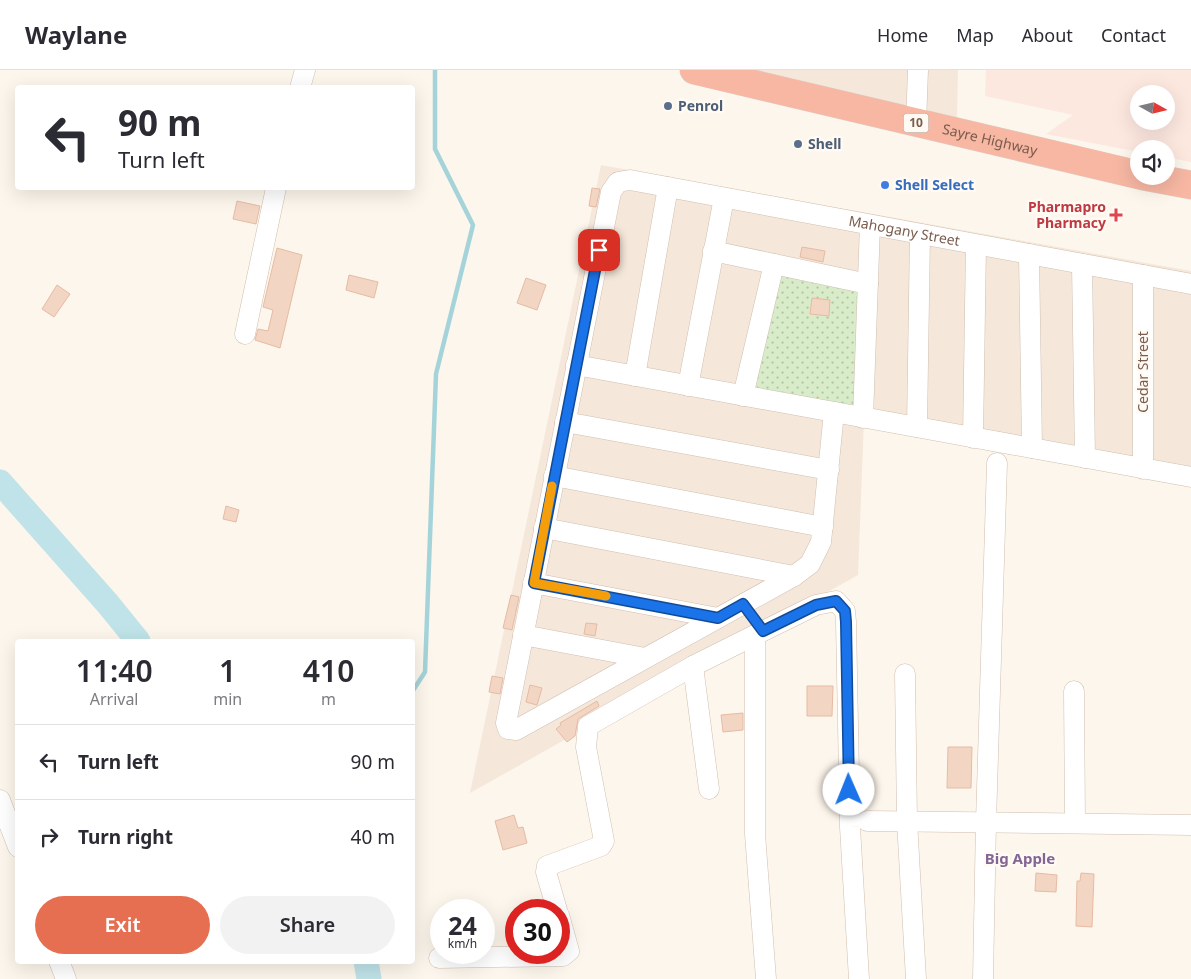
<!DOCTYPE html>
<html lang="en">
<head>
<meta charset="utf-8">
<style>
  :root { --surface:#fff; --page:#f2f2f3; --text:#2b2b33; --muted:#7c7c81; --line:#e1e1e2; --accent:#e76f51 }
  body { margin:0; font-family:"Noto Sans",sans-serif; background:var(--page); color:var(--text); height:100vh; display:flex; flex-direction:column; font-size:19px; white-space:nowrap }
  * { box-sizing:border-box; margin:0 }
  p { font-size:16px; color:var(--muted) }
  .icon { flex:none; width:28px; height:28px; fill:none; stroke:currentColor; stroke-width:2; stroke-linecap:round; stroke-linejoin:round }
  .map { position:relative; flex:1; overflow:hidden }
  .details { position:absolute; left:15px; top:569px; width:400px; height:325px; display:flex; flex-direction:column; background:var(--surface); border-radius:5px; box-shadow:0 5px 20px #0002 }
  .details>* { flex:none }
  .banner { position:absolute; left:15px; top:15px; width:400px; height:105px; border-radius:5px; box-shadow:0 5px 20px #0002; background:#fff; color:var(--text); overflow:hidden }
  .needle { width:32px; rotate:98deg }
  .tools { position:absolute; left:1130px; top:15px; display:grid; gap:10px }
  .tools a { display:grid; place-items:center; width:45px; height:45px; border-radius:50%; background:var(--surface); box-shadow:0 5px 20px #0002; font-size:25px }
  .speed { position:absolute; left:430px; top:829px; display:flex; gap:10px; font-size:25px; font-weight:700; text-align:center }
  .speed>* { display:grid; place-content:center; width:65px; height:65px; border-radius:50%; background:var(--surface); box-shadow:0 5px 20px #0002; line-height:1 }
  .speed small { font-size:12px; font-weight:400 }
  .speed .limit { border:8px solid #d22; background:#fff; color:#111 }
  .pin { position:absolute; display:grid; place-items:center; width:42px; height:42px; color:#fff; margin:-21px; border-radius:10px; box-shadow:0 2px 8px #0006 }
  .me { position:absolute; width:55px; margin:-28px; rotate:359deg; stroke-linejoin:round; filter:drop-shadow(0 0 4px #0008) }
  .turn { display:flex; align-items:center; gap:18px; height:105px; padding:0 20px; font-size:22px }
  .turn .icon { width:65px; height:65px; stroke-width:2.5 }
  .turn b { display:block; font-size:35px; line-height:42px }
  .eta { display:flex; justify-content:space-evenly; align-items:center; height:85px; text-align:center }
  .eta b { font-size:30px; font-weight:600; line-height:35px }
  .action { display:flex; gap:10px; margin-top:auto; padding:10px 20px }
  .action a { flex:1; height:58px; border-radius:30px; background:var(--accent); color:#fff; font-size:20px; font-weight:600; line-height:58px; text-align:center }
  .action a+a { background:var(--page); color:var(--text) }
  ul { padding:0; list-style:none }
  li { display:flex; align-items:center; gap:15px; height:75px; padding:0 20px; border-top:1px solid var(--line) }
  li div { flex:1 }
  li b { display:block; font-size:19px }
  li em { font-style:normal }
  header { display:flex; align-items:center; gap:30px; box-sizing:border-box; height:70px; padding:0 25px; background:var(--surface); border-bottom:1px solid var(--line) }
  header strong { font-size:24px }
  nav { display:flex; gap:28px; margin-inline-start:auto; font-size:18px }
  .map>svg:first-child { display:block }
  .residential { fill:#f5e8da }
  .commercial { fill:#fde8e0; fill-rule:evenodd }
  .park { fill:url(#park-dots) }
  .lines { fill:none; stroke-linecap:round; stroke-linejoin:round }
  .stream { stroke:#a5d3da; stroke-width:4.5 }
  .river { stroke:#bfe3e8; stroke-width:25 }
  .building { fill:#f3d5c3; stroke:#e6bba3 }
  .minor-casing { stroke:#d1beb0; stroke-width:21 }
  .highway-casing { stroke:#dad1cd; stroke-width:29 }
  .minor { stroke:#fff; stroke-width:20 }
  .highway { stroke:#f7b7a3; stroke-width:28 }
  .route-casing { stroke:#114b97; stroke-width:12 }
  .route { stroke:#1a73e8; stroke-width:9 }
  .slow { stroke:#f59e0b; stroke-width:9 }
  .service-dot { fill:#5c6f8a; stroke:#fffaf3; stroke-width:2 }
  .shop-dot { fill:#3f7fe0; stroke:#fffaf3; stroke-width:2 }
  .health-dot { fill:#e0444e; stroke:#fffaf3; stroke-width:2 }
  .labels { text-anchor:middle; stroke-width:5; stroke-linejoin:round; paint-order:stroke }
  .shield { fill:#fffaf3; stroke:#a28b7f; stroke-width:1 }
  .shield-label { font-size:12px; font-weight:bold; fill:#7a5c4d }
  .service-label { font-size:14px; font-weight:bold; fill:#4e5e75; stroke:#fffaf3; text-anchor:start }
  .street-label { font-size:14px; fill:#7a5c4d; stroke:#fffaf3 }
  .shop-label { font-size:14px; font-weight:bold; fill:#366cbe; stroke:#fffaf3; text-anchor:start }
  .health-label { font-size:14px; font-weight:bold; fill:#be3a42; stroke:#fffaf3; text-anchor:end }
  .neighbourhood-label { font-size:15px; font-weight:bold; fill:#846695; stroke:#fffaf3 }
</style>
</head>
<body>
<header>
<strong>Waylane</strong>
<nav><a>Home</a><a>Map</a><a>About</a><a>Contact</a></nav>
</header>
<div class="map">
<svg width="1191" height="909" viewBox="0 0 1191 909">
  <defs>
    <pattern id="park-dots" width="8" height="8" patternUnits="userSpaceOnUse" patternTransform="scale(1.25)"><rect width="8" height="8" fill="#d8ecc9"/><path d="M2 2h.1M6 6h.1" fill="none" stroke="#b4c2a5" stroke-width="1.8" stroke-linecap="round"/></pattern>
  </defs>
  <rect width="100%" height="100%" fill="#fdf6ec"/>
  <g class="residential">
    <polygon points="754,0 958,0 957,50"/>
    <polygon points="601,95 1191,201 1191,414 864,350 858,505 470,723"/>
  </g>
  <path class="commercial" d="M 986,0 L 1191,0 L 1191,92 L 1166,87 L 1166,79 L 1139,79 L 1139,82 L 1046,64 L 1073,45 L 985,26 ZM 1139,24 L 1166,24 L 1166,51 L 1139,51 Z"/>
  <polygon class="park" points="779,203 860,220 858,340 751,319"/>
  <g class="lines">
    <polyline class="stream" points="412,622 425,602 436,304 473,155 435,79 435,0"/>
    <g class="river">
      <polyline points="0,412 108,534 138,571"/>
      <polyline points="366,891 369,909"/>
    </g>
  </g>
  <g class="building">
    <polygon points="592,118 600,119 596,137 589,136"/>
    <polygon points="237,131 260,136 256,154 233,149"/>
    <polygon points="802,177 825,181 823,192 800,187"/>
    <polygon points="277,178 302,185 280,278 255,270 258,259 268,261 273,240 263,237"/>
    <polygon points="349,205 378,212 374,228 346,220"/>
    <polygon points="526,208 546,215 537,240 517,233"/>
    <polygon points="57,215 70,224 54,247 42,239"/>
    <polygon points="812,228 830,230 829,246 810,244"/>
    <polygon points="226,436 239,440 236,452 223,449"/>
    <polygon points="511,525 519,527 512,560 503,558"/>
    <polygon points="586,553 597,554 595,566 584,564"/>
    <polygon points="492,606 503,608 500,624 489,622"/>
    <polygon points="530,615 542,618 537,635 526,632"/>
    <polygon points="807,616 833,616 832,646 807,646"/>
    <polygon points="597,631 599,636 578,649 575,666 567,672 556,659 561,655 560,653"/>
    <polygon points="743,643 743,660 723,662 721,645"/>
    <polygon points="948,677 972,677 971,718 947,718"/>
    <polygon points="514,745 518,758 523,757 527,773 503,780 495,751"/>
    <polygon points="1036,803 1057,805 1056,822 1035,821"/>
    <polygon points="1081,803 1094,804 1092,857 1076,856 1077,811 1080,811"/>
  </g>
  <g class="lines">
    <g class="minor-casing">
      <g id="minor">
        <polyline points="300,18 305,0"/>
        <polyline points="916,53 918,0"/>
        <polyline points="713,181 868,214"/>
        <polyline points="1029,184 1032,378"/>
        <polyline points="1082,194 1085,388"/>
        <polyline points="1143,205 1143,399"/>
        <polyline points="245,264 276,118"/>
        <polyline points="576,295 1191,407"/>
        <polyline points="635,306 668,117"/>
        <polyline points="688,316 724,128"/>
        <polyline points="743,326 774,194"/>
        <path id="s1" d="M 834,342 L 821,472 L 810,494 L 794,506 L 516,660 L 508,659 L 506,653 L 611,122 L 618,112 L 630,110 L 1191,214"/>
        <polyline points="863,348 870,155"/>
        <polyline points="565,352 829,400"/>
        <polyline points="917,357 920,164"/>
        <polyline points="973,368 976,175"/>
        <polyline points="554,406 823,457"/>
        <polyline points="544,458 794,506"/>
        <polyline points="533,513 718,548"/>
        <polyline points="523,565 645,588"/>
        <polyline points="755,565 755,764 766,909"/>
        <polyline points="693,596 709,719"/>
        <polyline points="905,604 907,751 916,909"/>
        <polyline points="1074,621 1075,753"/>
        <polyline points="0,730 18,777"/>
        <polyline points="867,751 1191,755"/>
        <polyline points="557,840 546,802 547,796 601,776 604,771 586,677 588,656 693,596 755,565 816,535 836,531 845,541 846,552 850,757 859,909"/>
        <polyline points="439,888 563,886 569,881 559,845"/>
        <polyline points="59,891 66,909"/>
        <polyline points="983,909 986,752 997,393"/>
      </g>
    </g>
    <g class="highway-casing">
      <g id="highway">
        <path id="s2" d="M 694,0 L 1139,105"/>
        <polyline points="1143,106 1191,115"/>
      </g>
    </g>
    <use href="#minor" class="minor"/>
    <use href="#highway" class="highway"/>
  </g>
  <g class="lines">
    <g class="route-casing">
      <polyline id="route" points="599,180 534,513 718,548 743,534 763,561 816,535 836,531 845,541 846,552 849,720"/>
    </g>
    <use href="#route" class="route"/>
    <polyline class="slow" points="552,416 534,513 606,526"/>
  </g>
  <g class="service-dot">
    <circle cx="668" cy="36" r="5"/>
    <circle cx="798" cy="74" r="5"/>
  </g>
  <circle class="shop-dot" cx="885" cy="115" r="5"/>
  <path class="health-dot" d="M1113.5 137.5h5v5h5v5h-5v5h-5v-5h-5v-5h5z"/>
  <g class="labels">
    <rect class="shield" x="903.5" y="43.5" width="25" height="19" rx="4"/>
    <g class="shield-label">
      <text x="916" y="57">10</text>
    </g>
    <g class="service-label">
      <text x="678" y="41">Penrol</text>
      <text x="808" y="79">Shell</text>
    </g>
    <g class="street-label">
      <text dy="5" stroke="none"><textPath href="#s2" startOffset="304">Sayre Highway</textPath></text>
      <text dy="5" stroke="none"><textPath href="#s1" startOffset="1352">Mahogany Street</textPath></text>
      <text transform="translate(1143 302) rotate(-90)" y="5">Cedar Street</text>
    </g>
    <g class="shop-label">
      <text x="895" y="120">Shell Select</text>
    </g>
    <g class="health-label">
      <text x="1106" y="142">Pharmapro<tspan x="1106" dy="16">Pharmacy</tspan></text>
    </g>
    <g class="neighbourhood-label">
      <text x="1020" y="794">Big Apple</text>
    </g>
  </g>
</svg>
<div class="tools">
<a><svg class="needle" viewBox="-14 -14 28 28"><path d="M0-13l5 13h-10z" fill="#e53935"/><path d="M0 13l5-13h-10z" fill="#7c7c81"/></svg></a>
<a><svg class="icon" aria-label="sound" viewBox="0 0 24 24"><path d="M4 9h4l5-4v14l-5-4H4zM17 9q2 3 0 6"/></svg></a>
</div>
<div class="speed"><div>24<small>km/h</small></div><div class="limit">30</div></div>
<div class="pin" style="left:599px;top:180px;background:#d93025"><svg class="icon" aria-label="arrive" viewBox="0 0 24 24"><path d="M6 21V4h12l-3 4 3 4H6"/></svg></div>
<svg class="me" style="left:849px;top:720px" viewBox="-20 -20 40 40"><circle r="19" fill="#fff"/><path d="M0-13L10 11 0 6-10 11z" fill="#1a73e8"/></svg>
<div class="banner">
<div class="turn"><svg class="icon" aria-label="left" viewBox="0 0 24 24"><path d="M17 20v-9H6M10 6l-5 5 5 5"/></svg><div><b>90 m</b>Turn left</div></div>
</div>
<section class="details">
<div class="eta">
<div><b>11:40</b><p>Arrival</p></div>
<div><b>1</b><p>min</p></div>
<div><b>410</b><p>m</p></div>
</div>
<ul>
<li><svg class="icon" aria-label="left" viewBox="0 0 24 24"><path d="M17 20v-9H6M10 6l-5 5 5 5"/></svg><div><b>Turn left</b></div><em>90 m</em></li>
<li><svg class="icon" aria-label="right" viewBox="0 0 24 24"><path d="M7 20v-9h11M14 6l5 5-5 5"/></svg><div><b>Turn right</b></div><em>40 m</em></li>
</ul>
<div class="action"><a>Exit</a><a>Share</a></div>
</section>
</div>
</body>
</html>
